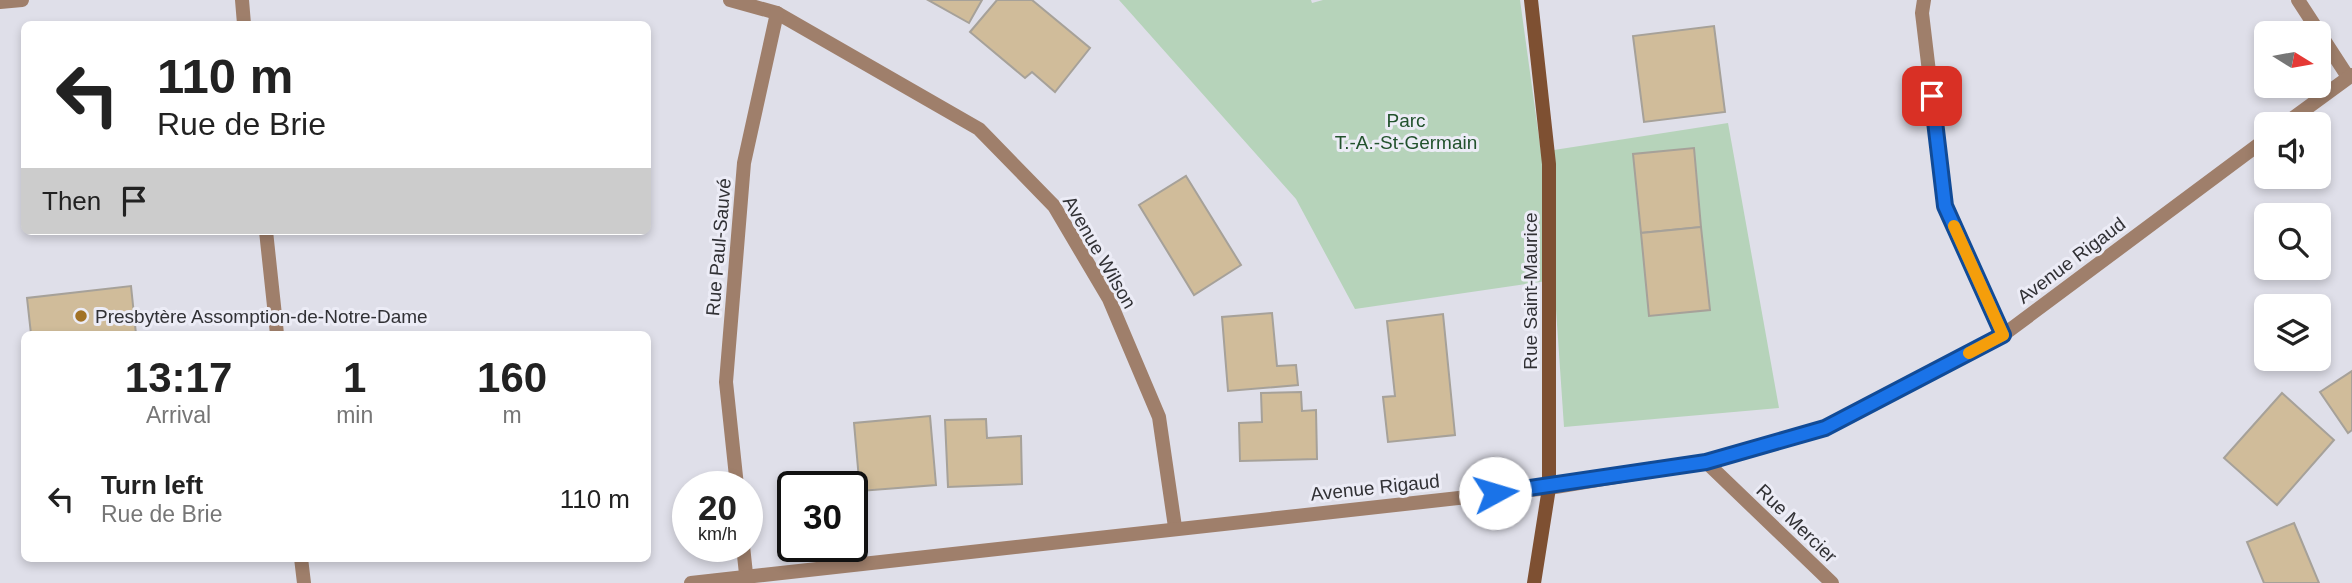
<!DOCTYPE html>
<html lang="en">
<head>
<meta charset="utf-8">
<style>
  :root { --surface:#fff; --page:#f2f2f2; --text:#222; --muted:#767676 }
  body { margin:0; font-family:Helvetica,sans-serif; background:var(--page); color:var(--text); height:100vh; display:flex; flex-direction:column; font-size:26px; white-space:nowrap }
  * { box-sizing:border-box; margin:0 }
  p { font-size:23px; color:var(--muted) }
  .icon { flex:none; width:38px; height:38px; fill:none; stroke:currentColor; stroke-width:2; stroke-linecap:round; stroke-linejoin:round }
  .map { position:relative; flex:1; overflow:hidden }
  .details { position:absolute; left:21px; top:331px; width:630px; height:231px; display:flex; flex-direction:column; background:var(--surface); border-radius:10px; box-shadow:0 4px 10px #0003 }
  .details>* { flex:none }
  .hud { position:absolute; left:21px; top:21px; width:630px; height:214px; border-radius:10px; box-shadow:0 4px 10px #0003; background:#fff; color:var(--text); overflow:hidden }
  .needle { width:46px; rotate:101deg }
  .controls { position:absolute; left:2254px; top:21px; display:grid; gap:14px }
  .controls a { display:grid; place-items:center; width:77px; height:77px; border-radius:10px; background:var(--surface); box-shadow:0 4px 10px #0003; font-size:35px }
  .speed { position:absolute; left:672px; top:471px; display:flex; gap:14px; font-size:35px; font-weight:700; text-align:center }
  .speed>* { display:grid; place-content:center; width:91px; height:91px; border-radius:50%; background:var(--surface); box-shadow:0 4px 10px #0003; line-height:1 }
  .speed small { font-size:18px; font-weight:400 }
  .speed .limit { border:4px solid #111; border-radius:10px; background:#fff; color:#111 }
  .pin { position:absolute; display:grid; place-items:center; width:60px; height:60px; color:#fff; margin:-30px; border-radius:14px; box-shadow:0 4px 10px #0006 }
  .me { position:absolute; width:77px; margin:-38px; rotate:84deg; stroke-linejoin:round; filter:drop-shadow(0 0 5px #0008) }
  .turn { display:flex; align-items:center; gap:24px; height:147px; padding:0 21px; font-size:32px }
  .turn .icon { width:91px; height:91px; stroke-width:2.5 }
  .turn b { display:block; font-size:49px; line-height:60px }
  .then { display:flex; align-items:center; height:66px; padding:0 21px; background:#0003; gap:14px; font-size:26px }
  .eta { display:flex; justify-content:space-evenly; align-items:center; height:119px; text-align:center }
  .eta b { font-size:42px; font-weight:700; line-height:49px }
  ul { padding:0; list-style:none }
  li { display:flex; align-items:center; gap:21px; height:98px; padding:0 21px }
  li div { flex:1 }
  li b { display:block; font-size:26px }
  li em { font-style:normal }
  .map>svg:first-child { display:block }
  .green { fill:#b6d3ba }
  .building { fill:#d0bc9a; stroke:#a6a199; stroke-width:2 }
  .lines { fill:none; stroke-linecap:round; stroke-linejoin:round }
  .street { stroke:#9f7f6b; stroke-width:14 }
  .secondary { stroke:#7e5032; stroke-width:14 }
  .route-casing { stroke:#114b97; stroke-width:18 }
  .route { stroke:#1a73e8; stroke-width:12 }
  .slow { stroke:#f59e0b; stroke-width:12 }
  .poi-dot { fill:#a27226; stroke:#ececf6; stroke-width:2.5 }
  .labels { text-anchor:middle; stroke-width:6; stroke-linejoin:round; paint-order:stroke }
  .park-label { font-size:19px; fill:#22522d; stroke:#ececf6 }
  .street-label { font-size:19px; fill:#313135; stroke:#ececf6 }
  .poi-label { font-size:19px; fill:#313135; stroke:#ececf6; text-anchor:start }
</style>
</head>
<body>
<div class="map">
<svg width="2352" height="583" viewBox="0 0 2352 583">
  <rect width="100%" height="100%" fill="#dfdfe9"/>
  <polygon class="green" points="1119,0 1311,0 1312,3 1323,0 1520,0 1541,152 1728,123 1779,408 1564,427 1554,280 1355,309 1296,199"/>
  <g class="building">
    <polygon points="928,0 982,0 969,23"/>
    <polygon points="997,0 1032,0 1090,48 1055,92 1032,72 1025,78 970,32"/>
    <polygon points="1714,26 1725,112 1644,122 1633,36"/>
    <polygon points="1694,148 1701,227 1641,233 1633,154"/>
    <polygon points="1186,176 1241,265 1194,295 1139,205"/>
    <polygon points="1701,227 1710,310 1649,316 1641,233"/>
    <polygon points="131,286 136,334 31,334 27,298"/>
    <polygon points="1272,313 1277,366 1296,365 1298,385 1228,391 1222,317"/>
    <polygon points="1443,314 1455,435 1388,442 1383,397 1395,396 1387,321"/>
    <polygon points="2352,371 2352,430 2348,433 2320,392"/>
    <polygon points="1301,392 1302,411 1316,410 1317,459 1240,461 1239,423 1262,422 1261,393"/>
    <polygon points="2282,393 2334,440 2277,505 2224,458"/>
    <polygon points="930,416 936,485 860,491 854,423"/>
    <polygon points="986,419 987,438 1021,436 1022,484 948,487 945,420"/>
    <polygon points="2294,523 2319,583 2264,583 2247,542"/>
  </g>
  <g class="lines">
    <g class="street">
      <polyline points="242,0 244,24"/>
      <polyline points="730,0 777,13 979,129 1054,206 1109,299 1159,417 1175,527"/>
      <polyline points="1924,0 1922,13 1945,206 2003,335"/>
      <polyline points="2298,0 2348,77"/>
      <polyline points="0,2 22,0"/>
      <polyline points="2285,124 2352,75"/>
      <polyline points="266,231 277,334"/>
      <polyline points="1706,462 1832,583"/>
      <polyline points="737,486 726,382 744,163 777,13"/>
      <polyline points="743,546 747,583"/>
      <polyline points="301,558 304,583"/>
      <polyline points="691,583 1549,488 1706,462 1825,428 2003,335 2266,139"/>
    </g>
    <polyline class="secondary" points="1531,0 1549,164 1549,488 1534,583"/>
  </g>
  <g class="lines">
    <g class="route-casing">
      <polyline id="route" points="1495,493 1706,462 1825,428 2003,335 1945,206 1932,96"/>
    </g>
    <use href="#route" class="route"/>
    <polyline class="slow" points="1954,226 2003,335 1969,353"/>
  </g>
  <circle class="poi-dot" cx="81" cy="316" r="7"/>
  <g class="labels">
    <g class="park-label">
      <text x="1406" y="127">Parc<tspan x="1406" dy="22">T.-A.-St-Germain</tspan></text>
    </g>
    <g class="street-label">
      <text transform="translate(718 247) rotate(-85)" y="7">Rue Paul-Sauvé</text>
      <text transform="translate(1100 252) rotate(60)" y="7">Avenue Wilson</text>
      <text transform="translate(2071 260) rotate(-37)" y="7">Avenue Rigaud</text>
      <text transform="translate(1530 291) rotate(-90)" y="7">Rue Saint-Maurice</text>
      <text transform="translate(1375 487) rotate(-6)" y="7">Avenue Rigaud</text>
      <text transform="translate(1797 523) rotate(44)" y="7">Rue Mercier</text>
    </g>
    <g class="poi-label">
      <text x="95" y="323">Presbytère Assomption-de-Notre-Dame</text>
    </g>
  </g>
</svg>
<div class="controls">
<a><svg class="needle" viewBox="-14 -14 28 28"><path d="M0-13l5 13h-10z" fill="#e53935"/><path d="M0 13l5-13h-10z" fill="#767676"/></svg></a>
<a><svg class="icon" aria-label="sound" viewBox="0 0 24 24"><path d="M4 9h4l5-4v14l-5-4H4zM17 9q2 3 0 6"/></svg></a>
<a><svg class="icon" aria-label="search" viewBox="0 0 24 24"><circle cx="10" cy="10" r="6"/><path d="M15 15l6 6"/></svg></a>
<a><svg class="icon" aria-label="layers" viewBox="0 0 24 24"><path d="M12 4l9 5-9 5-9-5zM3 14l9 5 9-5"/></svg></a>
</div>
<div class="speed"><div>20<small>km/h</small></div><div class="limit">30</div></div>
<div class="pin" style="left:1932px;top:96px;background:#d93025"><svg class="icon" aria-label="arrive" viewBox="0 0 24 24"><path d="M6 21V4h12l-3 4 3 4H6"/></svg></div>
<svg class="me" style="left:1495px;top:493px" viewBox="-20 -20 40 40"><circle r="19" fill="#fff"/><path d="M0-13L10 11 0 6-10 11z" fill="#1a73e8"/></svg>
<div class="hud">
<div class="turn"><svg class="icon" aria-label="left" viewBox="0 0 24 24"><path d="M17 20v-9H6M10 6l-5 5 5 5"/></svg><div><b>110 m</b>Rue de Brie</div></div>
<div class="then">Then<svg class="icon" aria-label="arrive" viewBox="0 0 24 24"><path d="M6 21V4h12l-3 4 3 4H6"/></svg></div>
</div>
<section class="details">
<div class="eta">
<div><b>13:17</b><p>Arrival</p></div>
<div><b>1</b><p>min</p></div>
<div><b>160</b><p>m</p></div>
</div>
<ul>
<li><svg class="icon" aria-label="left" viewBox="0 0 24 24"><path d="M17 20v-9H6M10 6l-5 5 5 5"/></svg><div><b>Turn left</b><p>Rue de Brie</p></div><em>110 m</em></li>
</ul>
</section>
</div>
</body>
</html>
